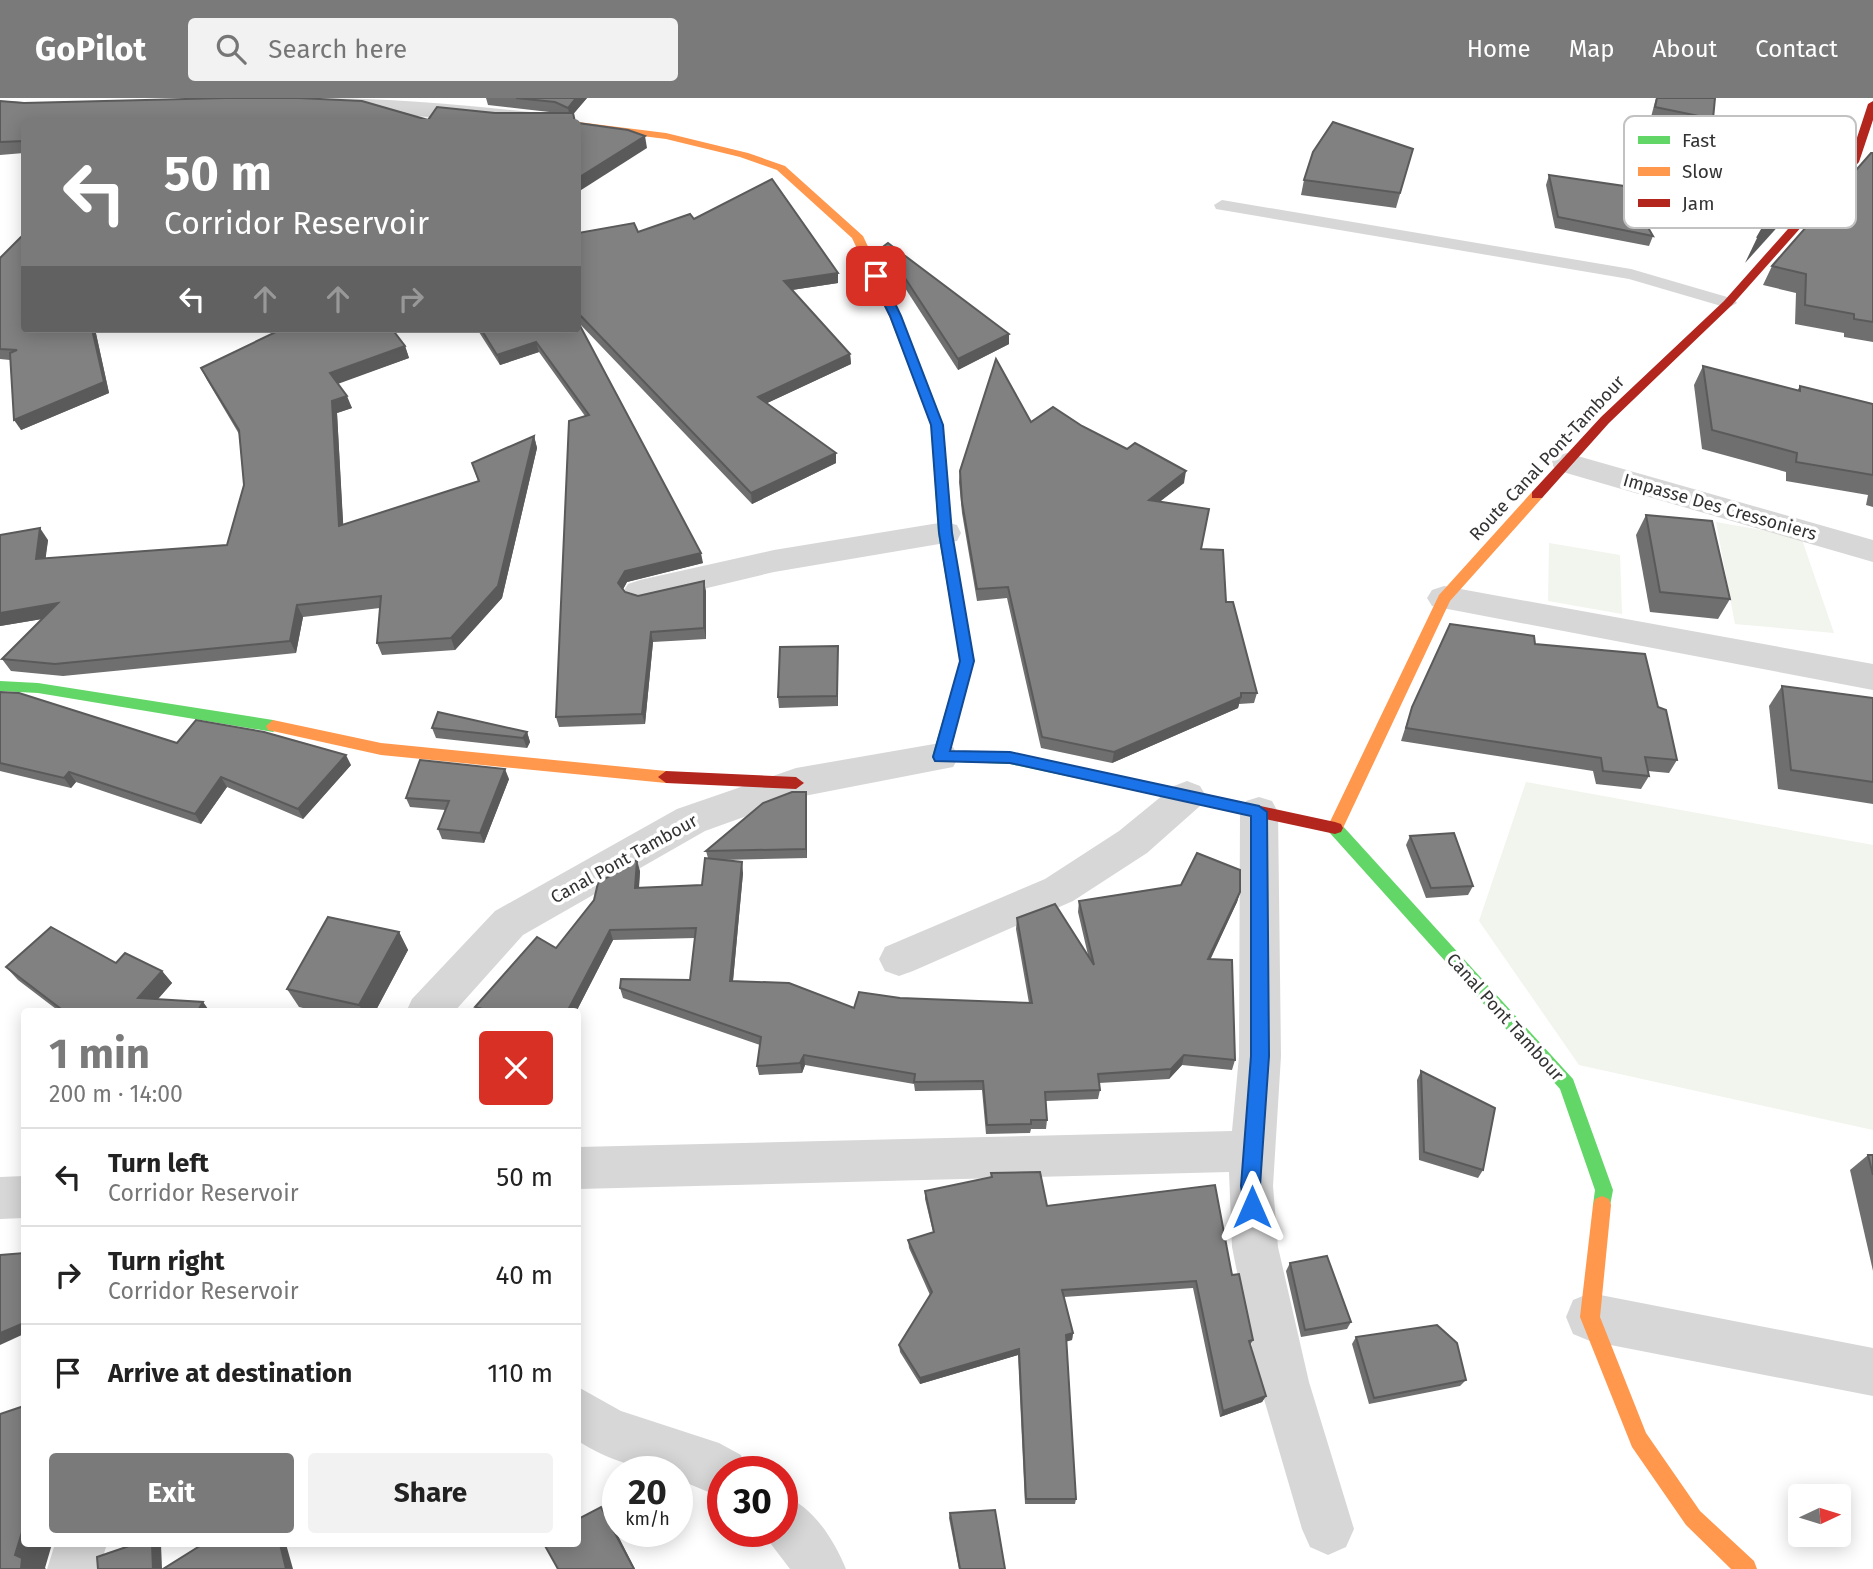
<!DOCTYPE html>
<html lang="en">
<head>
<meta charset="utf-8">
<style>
  :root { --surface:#fff; --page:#f2f2f2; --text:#222; --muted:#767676; --line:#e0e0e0; --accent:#7a7a7a }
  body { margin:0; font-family:"Fira Sans",sans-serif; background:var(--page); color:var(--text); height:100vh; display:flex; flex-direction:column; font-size:26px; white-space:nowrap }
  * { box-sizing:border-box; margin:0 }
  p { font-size:23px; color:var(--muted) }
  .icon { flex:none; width:38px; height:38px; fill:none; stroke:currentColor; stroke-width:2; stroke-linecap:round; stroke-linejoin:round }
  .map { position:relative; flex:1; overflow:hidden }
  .sheet { position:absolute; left:21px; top:910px; width:560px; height:539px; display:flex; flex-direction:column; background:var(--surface); border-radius:7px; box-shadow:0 4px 18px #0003 }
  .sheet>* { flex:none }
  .banner { position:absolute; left:21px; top:21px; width:560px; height:214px; border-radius:7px; box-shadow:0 4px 18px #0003; background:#7a7a7a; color:#fff; overflow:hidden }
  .needle { width:46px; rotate:86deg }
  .buttons { position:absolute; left:1788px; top:1386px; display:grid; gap:14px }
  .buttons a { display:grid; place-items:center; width:63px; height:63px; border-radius:7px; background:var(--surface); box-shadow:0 4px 18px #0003; font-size:35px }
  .speed { position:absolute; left:602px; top:1358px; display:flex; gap:14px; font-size:35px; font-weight:700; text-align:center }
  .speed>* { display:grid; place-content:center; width:91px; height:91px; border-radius:50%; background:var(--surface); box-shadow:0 4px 18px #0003; line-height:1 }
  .speed small { font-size:18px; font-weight:400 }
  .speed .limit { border:10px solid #d22; background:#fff; color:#111 }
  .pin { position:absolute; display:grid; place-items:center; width:60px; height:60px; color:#fff; margin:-30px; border-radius:14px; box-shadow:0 4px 10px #0006 }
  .me { position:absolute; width:77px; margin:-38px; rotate:0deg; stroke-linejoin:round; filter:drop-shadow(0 0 5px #0008) }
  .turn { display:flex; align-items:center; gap:24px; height:147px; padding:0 28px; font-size:32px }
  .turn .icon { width:91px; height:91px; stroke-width:2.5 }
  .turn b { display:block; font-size:49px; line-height:60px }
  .lanes { display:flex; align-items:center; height:66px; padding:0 28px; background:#0003; justify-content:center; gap:35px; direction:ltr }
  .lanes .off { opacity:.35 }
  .round { display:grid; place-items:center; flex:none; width:74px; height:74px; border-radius:7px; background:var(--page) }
  .overview { display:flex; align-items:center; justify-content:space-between; height:119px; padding:0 28px }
  h1 { font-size:42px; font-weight:700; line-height:52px; color:var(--accent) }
  .cta { display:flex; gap:14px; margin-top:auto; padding:14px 28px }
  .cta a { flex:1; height:80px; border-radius:7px; background:var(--accent); color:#fff; font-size:28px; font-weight:700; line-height:80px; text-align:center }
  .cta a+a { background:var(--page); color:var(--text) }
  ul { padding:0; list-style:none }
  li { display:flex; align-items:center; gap:21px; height:98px; padding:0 28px; border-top:2px solid var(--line) }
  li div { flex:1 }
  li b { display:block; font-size:26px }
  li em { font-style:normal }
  header { display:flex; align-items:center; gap:42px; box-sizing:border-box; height:98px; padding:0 35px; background:var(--accent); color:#fff }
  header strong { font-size:33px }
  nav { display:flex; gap:38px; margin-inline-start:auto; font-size:24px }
  .search { width:490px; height:63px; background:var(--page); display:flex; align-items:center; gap:18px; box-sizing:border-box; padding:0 24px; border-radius:7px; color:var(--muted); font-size:26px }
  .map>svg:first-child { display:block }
  .green { fill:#f1f5ed }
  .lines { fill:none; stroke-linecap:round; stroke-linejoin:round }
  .lane { fill:#d7d7d7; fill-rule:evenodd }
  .street { fill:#d7d7d7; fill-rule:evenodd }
  .fast { fill:#63d668; fill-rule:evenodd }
  .slow { fill:#ff974d; fill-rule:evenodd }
  .jam { fill:#b3261e; fill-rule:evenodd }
  .wall { fill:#6f6f6f }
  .shaded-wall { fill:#5a5a5a }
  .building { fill:#818181; stroke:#5a5a5a; stroke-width:2 }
  .route { fill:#1a73e8; stroke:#114b97; stroke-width:2 }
  .labels { text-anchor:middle; stroke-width:7; stroke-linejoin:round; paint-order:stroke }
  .street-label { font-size:18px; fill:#333; stroke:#fff }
  .key { fill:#fff; stroke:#c2c2c2; stroke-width:2 }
  .key-label { font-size:19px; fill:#333 }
</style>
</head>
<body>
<header>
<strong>GoPilot</strong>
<div class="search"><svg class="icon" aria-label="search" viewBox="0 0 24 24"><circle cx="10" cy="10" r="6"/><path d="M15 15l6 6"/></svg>Search here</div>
<nav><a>Home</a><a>Map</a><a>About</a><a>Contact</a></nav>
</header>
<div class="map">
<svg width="1873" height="1471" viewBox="0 0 1873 1471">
  <rect width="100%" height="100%" fill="#fff"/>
  <g class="green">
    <polygon points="1716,424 1801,439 1834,535 1735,526"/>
    <polygon points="1549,445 1620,457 1622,516 1548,503"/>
    <polygon points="1526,684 1873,747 1873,1032 1579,967 1479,823"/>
  </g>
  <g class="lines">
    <polygon class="lane" points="1222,102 1631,171 1734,201 1737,205 1728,210 1629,181 1216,111 1214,107"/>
    <g class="street">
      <path d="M 316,0 C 397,0 476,8 557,17 L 566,19 L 569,24 L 493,24 L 325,11 L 316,9 L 313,4 Z"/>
      <polygon points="1567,355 1873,442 1873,464 1556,372 1551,365 1556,358"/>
      <polygon points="945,424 957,427 961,435 957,443 774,474 640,506 628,502 623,494 628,486 640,482 774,452"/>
      <polygon points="1444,488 1873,566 1873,592 1432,508 1427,500 1432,492"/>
      <polygon points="940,645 953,649 959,659 953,669 799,699 705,733 523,837 454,914 406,914 412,901 495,813 677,711 796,670"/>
      <polygon points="1187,683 1200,688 1206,698 1200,708 1147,755 1073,803 913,873 899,878 885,873 879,861 885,849 1045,781 1119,733 1174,688"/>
      <polygon points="1259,699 1272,703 1278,714 1281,958 1273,1088 1278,1149 1309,1284 1354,1431 1346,1449 1328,1457 1310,1449 1302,1431 1259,1284 1232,1149 1229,1074 578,1091 578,1049 1232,1033 1239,958 1240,714 1246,703"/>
      <polygon points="24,1078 24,1120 0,1121 0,1079"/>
      <polygon points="1590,1195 1873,1250 1873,1298 1590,1243 1573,1236 1566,1219 1573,1202"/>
      <path d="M 578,1289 L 621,1313 L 719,1345 L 741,1357 L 748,1374 L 723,1374 L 723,1400 L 677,1381 L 677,1374 C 643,1374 606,1361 578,1343 Z"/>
      <path d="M 782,1396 C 814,1410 833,1440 846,1471 L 790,1471 L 761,1433 L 782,1433 Z"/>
      <polygon points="55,1446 107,1446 99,1471 47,1471"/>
    </g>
    <g class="fast">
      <polygon points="918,273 924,277 943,327 952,435 974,563 949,653 1010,654 1145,683 1153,689 1150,693 1145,695 1010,666 935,663 932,659 960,563 938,435 931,327 912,277"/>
      <polygon points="0,583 38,585 273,622 280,628 273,634 38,595 0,593"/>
      <polygon points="1335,724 1341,726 1573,981 1613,1092 1609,1113 1602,1116 1595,1113 1593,1107 1595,1092 1560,991 1329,734 1327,730 1329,726"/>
    </g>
    <g class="slow">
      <polygon points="576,24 578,24 666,35 748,55 785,68 863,138 901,218 924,277 922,280 914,280 912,277 889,218 852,140 777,72 740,59 666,41 578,30"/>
      <polygon points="1537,393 1544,397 1542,400 1450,503 1343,730 1341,734 1329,734 1327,730 1439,497 1532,394"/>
      <polygon points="273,622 381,645 666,673 674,679 666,685 381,657 268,632 266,628"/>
      <polygon points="1602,1098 1609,1101 1611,1107 1600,1219 1646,1335 1700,1413 1754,1463 1757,1471 1731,1471 1686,1427 1632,1349 1580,1219 1593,1107 1595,1101"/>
    </g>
    <g class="jam">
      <polygon points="1873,3 1873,22 1859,64 1732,207 1609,325 1542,400 1532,400 1532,394 1601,319 1724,203 1850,61 1868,6"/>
      <polygon points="666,673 796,679 804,685 796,691 666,685 658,679"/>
      <polygon points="1145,683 1335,724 1341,726 1343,730 1341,734 1335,736 1145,695 1137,689"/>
    </g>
  </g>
  <g class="wall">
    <polygon points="486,0 587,0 573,16 575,24 24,24 24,55 0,57 0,3 428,22 495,15 558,15 488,7"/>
    <polygon points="1656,0 1715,0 1713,21 1709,31 1651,19"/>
    <polygon points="1413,51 1396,110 1301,97 1304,82"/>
    <polygon points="1873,55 1873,244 1844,239 1844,235 1795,226 1796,195 1763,187 1772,168"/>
    <polygon points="1549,77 1653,138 1649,148 1555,130 1546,87"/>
    <polygon points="694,121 838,185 792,192 850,256 851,266 767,305 836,365 752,406 578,224 578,135 638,134"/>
    <polygon points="884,148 1009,236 1009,246 958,272 885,159"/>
    <polygon points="0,160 24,231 95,231 109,295 21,332 10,262 0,261"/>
    <polygon points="477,231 578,231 703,465 627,484 623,491 625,494 638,498 706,493 706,541 653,544 645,626 559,629 556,619 585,318 539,254 500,267"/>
    <polygon points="405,248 409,260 338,285 352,310 337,315 343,427 478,383 472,365 534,338 537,350 502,500 455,552 382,557 377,545 380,510 303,519 296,555 63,578 11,573 2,561 42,521 0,528 0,437 48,442 45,461 227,447 244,387 239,336 207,282 201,270"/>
    <polygon points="1703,268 1797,293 1800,288 1873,306 1873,409 1866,407 1868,397 1786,383 1786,374 1702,351 1694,287"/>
    <polygon points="1031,324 1082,328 1184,385 1160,403 1201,451 1226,504 1257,595 1254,605 1239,606 1238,610 1112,665 1041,650 1007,500 977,503 962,415 959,384 960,373"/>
    <polygon points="1646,417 1730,501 1718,521 1650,514 1636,437"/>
    <polygon points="1535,546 1658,609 1677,662 1669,675 1648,673 1649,678 1641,691 1596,686 1593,673 1401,643 1412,609"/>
    <polygon points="838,548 838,608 779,610 778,599"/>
    <polygon points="1782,588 1873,600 1873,706 1778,691 1769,608"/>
    <polygon points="0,594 177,645 351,667 303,721 227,689 201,726 76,684 71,690 0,673"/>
    <polygon points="432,630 527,634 530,644 527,650 436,640"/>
    <polygon points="509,681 484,745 442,741 438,731 445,712 410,709 406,700"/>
    <polygon points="806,694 807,704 807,760 723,762 743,775 733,883 854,910 900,900 1029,905 1016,831 1017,820 1088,857 1078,814 1079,803 1240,794 1237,804 1210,861 1235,962 1232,972 1182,967 1169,981 1099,985 1100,992 1098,1001 1046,1003 1047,1022 1046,1031 1031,1031 1030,1035 986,1036 982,992 915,993 914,986 805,967 802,975 759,977 757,968 760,947 623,900 620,890 690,882 695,840 613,842 576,914 478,914 475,909 556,850 640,773 639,790 702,787 708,760 706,753"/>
    <polygon points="1410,738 1473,788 1468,797 1426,800 1406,747"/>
    <polygon points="399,834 408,852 375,914 319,914 299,909 287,891"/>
    <polygon points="116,865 162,873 172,885 158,901 203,904 210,914 60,914 18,882 6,869"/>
    <polygon points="1421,973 1483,1072 1478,1080 1419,1062 1417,982"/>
    <polygon points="1868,1057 1873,1057 1873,1173 1850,1072"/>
    <polygon points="991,1075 1047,1108 1232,1177 1253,1242 1250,1247 1266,1298 1262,1304 1220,1319 1193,1190 1064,1199 1073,1235 1072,1242 1066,1243 1076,1401 1075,1406 1025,1406 1018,1257 920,1286 900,1254 899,1247 930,1197 909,1150 908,1142 933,1134 925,1101 925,1093 991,1079"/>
    <polygon points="1290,1165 1351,1224 1347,1231 1301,1239 1286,1173"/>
    <polygon points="1356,1239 1466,1282 1460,1288 1369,1306 1352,1246"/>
    <polygon points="950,1415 1005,1471 959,1471 949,1420"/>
  </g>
  <g class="shaded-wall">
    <polygon points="576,0 587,0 570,20 568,10"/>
    <polygon points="1850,37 1838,62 1745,165 1757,140"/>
    <polygon points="645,38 647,50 578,94 578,80"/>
    <polygon points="838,175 838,185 785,193 784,183"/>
    <polygon points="92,231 95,231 109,295 21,332 14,322"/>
    <polygon points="1009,236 1009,246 958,272 958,261"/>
    <polygon points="536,244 539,254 500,267 497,257"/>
    <polygon points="405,248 409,260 335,287 330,275"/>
    <polygon points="850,256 851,266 759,309 758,299"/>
    <polygon points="347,298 352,310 337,315 344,440 339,428 332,303"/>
    <polygon points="534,338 537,350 502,500 455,552 451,540"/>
    <polygon points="836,355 836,365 752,406 751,395"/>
    <polygon points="1186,373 1184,385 1148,413 1149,402"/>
    <polygon points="40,430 48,442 44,473 36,461"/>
    <polygon points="701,455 703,465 627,484 621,495 618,485 625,473"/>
    <polygon points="704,483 706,493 706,541 704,530"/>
    <polygon points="58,505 66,517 0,528 0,515"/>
    <polygon points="297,507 303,519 296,555 290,543"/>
    <polygon points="651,534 653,544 645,626 642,616"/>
    <polygon points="838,548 838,608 837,598"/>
    <polygon points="1241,599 1238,610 1112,665 1114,654"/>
    <polygon points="527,634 530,644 527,650 523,640"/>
    <polygon points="346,657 351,667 303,721 298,711"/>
    <polygon points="505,671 509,681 484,745 480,735"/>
    <polygon points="69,674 76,684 71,690 64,680"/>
    <polygon points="221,679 227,689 201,726 195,716"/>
    <polygon points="806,694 807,704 807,760 806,751"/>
    <polygon points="637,762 640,773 638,800 635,790"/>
    <polygon points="742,764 743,775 732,893 730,883"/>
    <polygon points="1240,794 1237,804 1206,871 1208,861"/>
    <polygon points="610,832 613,842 576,914 567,914"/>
    <polygon points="399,834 408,852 375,914 363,914 359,907"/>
    <polygon points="162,873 172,885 148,912 138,900"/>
    <polygon points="203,904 210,914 197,914"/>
    <polygon points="804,957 805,967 802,975 800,965"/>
    <polygon points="1184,957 1182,967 1169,981 1171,971"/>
    <polygon points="24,1225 24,1236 0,1247 0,1235"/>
    <polygon points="1073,1235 1072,1242 1065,1244 1066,1237"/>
    <polygon points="1019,1251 1018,1257 920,1286 920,1280"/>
    <polygon points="1266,1298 1262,1304 1220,1319 1223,1313"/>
    <polygon points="24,1360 24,1446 52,1446 45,1470 46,1471 20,1471 15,1457"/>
    <polygon points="601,1409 607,1416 635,1471 634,1471"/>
    <polygon points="152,1446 161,1446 162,1471 153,1471"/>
    <polygon points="280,1446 286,1446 293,1471 286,1471"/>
  </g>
  <g class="building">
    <polygon points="225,0 299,0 362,3 428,22 437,9 495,15 573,15 575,24 24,24 24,43 0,44 0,3 24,5"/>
    <polygon points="516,0 576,0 568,10 555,4"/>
    <polygon points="1657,0 1715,0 1713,21 1655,9"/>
    <polygon points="1333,24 1413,51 1400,95 1304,82 1313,54"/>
    <polygon points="578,25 628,32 645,38 578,80"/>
    <polygon points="1819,33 1850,37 1757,140 1812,45"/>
    <polygon points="1871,55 1873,55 1873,224 1854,221 1854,216 1805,207 1806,176 1772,168"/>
    <polygon points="1549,77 1624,88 1653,138 1558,119"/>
    <polygon points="772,81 838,175 784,183 850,256 758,299 836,355 751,395 578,215 578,135 634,125 638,134 690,116 694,121"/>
    <polygon points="24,136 24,231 92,231 104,284 14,322 10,255 17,252 0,251 0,160"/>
    <polygon points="888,145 1009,236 958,261 884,148"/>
    <polygon points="578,224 701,455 625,473 618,485 625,494 638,498 704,483 704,530 651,534 642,616 556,619 569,323 589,317 536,244 497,257 481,231 578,231"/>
    <polygon points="282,231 392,231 405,248 330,275 347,298 332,303 339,428 479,383 472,365 534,338 498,488 451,540 377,545 381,498 297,507 290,543 55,566 2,561 58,505 0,515 0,437 40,430 36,461 227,447 244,387 239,332 201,270"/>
    <polygon points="996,261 1031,324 1053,309 1082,328 1127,351 1135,345 1186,373 1149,402 1209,411 1201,451 1223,452 1226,504 1233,504 1257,595 1241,595 1241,599 1114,654 1042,639 1008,489 977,491 962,404 960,373"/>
    <polygon points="1703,268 1800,293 1800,288 1873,306 1873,377 1796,364 1797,355 1712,332"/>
    <polygon points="1646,417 1712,423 1730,501 1660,494"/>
    <polygon points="1450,526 1534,538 1535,546 1645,556 1658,609 1666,612 1677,662 1645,659 1649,678 1603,673 1601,660 1406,630 1412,609"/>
    <polygon points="838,548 837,598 778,599 780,549"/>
    <polygon points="1782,588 1873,600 1873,684 1791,672"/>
    <polygon points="0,594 19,595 177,645 196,622 264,634 346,657 298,711 221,679 195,716 69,674 64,680 0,665"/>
    <polygon points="438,614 527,634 523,640 432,630"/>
    <polygon points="420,662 505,671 480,735 438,731 449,703 406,700"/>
    <polygon points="792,694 806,694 806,751 706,753 763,705"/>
    <polygon points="1454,735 1473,788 1431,790 1410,738"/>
    <polygon points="1197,755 1240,772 1240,794 1208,861 1232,862 1235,962 1184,957 1171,971 1098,976 1100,992 1045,994 1047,1022 1031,1022 1031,1026 987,1027 983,983 914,984 915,976 804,957 800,965 757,968 761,939 620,890 621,881 690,882 696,830 610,832 567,914 494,914 475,909 537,839 556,850 594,802 598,785 637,762 635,790 702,787 705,760 742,764 730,883 789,885 854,910 859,894 900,900 1032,905 1017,820 1055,806 1094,867 1079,803 1181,787"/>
    <polygon points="328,819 399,834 359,907 287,891"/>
    <polygon points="51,829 116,865 125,855 162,873 138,900 203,904 197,914 65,914 6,869"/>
    <polygon points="1421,973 1495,1010 1483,1072 1424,1054"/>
    <polygon points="1868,1057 1873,1057 1873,1077"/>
    <polygon points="1040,1074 1047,1108 1215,1087 1232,1177 1239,1176 1253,1242 1249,1243 1266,1298 1223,1313 1196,1183 1062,1192 1073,1235 1066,1237 1076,1401 1026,1401 1019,1251 920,1280 899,1247 932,1194 908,1142 934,1134 925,1093 992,1079 991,1075"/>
    <polygon points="24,1155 24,1225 0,1235 0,1157"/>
    <polygon points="1327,1158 1351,1224 1305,1232 1290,1165"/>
    <polygon points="1437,1227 1457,1245 1466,1282 1374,1300 1356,1239"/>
    <polygon points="24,1308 22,1434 15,1457 22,1460 21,1471 0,1471 0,1316"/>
    <polygon points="601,1409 634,1471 558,1471 544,1446 578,1446 578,1421"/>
    <polygon points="995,1412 1005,1471 960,1471 950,1415"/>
    <polygon points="135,1446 152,1446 153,1471 98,1471 97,1459"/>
    <polygon points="203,1446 280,1446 286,1471 163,1471"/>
  </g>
  <polygon class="route" points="876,175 882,178 901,218 943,327 952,435 974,563 950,653 1010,654 1259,708 1267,714 1269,958 1260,1088 1261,1109 1258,1115 1252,1118 1245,1115 1241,1088 1251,958 1251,718 1010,665 935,663 933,659 960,563 939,435 931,327 890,218 870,178"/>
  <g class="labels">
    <g class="street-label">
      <text transform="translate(1547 360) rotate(-47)" y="6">Route Canal Pont-Tambour</text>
      <text transform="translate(1720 409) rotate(16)" y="6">Impasse Des Cressoniers</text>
      <text transform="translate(624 761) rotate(-29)" y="6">Canal Pont Tambour</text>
      <text transform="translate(1505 919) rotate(48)" y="6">Canal Pont Tambour</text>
    </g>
  </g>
  <rect x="1624" y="18" width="232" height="112" rx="10" class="key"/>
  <rect x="1638" y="38" width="32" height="8" fill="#63d668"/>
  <rect x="1638" y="69" width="32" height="9" fill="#ff974d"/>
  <rect x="1638" y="101" width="32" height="8" fill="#b3261e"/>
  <g class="key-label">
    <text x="1682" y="49">Fast</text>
    <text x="1682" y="80">Slow</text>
    <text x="1682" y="112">Jam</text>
  </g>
</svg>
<div class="buttons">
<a><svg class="needle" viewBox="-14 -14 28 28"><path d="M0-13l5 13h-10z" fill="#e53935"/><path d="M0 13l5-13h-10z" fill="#767676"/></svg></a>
</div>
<div class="speed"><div>20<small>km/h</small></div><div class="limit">30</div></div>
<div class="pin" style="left:876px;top:178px;background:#d93025"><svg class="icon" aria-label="arrive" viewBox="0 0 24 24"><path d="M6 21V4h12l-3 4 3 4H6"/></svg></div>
<svg class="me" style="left:1252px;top:1109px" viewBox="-20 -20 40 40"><path d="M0-17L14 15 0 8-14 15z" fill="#1a73e8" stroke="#fff" stroke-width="4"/></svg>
<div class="banner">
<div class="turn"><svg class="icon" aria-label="left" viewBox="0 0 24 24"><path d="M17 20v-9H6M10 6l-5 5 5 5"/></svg><div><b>50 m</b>Corridor Reservoir</div></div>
<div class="lanes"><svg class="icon" aria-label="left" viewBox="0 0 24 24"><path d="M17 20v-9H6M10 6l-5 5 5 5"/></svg><svg class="icon off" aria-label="ahead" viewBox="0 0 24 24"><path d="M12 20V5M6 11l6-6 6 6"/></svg><svg class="icon off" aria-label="ahead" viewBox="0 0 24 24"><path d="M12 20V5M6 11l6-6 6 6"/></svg><svg class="icon off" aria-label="right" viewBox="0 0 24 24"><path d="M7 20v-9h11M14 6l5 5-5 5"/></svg></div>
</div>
<section class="sheet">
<div class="overview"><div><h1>1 min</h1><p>200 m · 14:00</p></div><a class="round" style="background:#d93025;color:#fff"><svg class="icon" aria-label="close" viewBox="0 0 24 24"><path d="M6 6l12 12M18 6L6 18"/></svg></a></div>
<ul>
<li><svg class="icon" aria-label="left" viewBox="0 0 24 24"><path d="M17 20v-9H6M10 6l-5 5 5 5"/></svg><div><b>Turn left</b><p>Corridor Reservoir</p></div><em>50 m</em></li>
<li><svg class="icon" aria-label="right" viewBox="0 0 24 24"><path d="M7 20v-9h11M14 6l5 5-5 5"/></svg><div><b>Turn right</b><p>Corridor Reservoir</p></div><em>40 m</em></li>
<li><svg class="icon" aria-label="arrive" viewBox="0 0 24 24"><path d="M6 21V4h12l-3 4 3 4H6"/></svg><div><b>Arrive at destination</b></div><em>110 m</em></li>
</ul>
<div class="cta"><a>Exit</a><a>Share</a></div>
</section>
</div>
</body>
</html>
